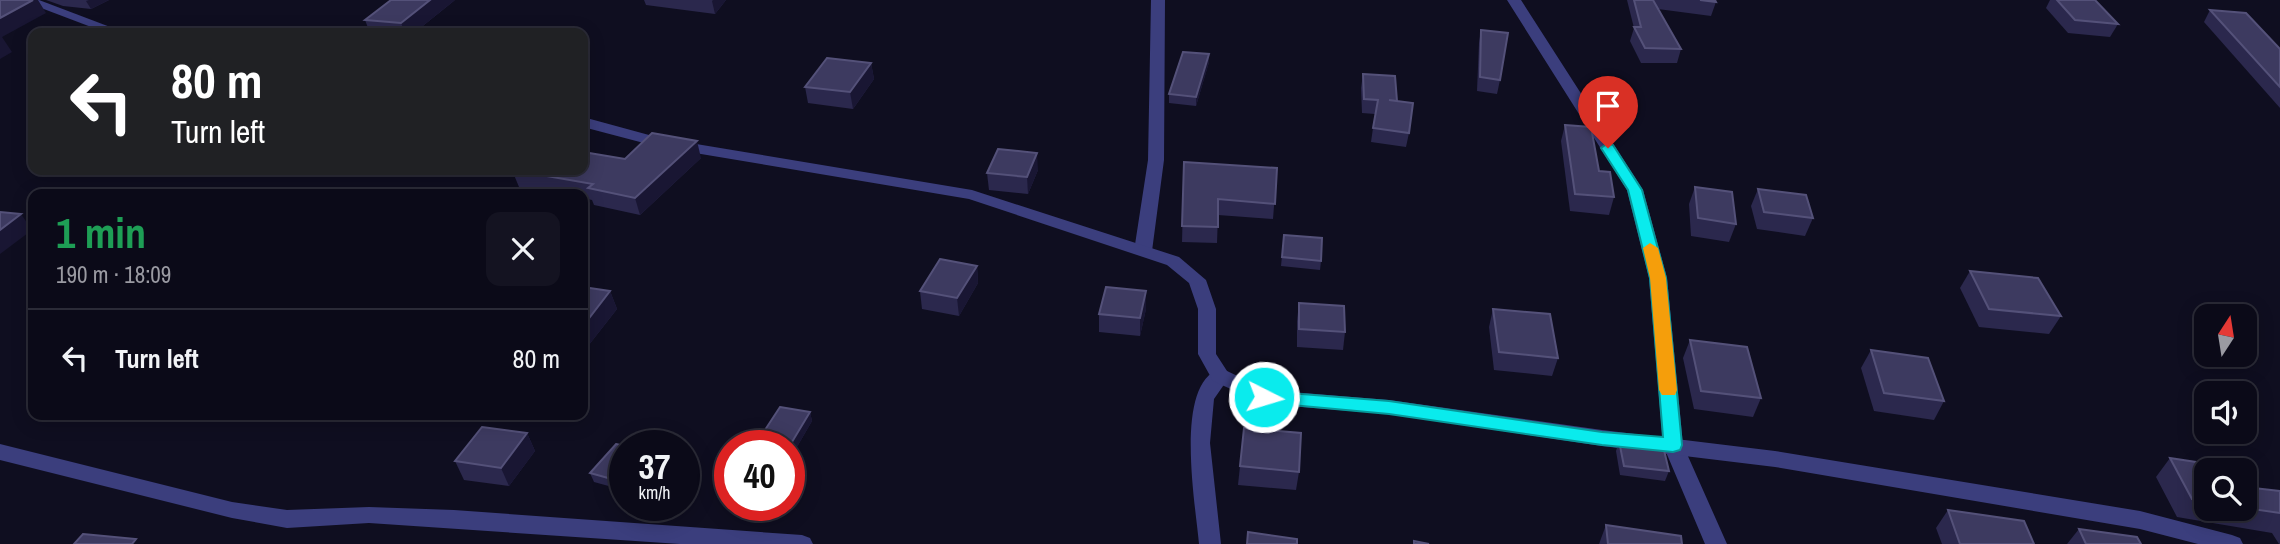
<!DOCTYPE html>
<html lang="en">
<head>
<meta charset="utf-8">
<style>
  :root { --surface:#0b0a18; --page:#141321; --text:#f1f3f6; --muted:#9a9aa2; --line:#2b2b37 }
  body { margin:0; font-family:"Archivo Narrow",sans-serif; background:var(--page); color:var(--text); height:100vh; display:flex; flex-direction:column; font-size:26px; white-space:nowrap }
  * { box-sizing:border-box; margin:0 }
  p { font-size:23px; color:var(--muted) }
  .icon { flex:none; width:38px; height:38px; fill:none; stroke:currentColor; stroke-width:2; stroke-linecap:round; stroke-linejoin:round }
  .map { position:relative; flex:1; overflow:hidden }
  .side { position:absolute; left:28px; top:189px; width:560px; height:231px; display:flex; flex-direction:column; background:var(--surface); border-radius:14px; box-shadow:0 4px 18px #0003,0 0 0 2px var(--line) }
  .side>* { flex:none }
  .banner { position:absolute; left:28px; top:28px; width:560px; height:147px; border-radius:14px; box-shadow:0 4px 18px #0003,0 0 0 2px var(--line); background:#202124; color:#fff; overflow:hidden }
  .needle { width:46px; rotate:12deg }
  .buttons { position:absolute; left:2194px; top:304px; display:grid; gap:14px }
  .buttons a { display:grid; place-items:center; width:63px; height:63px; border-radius:14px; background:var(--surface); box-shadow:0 4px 18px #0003,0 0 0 2px var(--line); font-size:35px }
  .speed { position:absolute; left:609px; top:430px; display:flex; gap:14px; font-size:35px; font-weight:700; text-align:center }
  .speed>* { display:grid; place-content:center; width:91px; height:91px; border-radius:50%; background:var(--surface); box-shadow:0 4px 18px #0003,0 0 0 2px var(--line); line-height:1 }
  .speed small { font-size:18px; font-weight:400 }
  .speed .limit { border:10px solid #d22; background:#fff; color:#111 }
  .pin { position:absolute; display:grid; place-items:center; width:60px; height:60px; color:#fff; margin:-72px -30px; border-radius:50% 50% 50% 0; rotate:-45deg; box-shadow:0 0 7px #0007 }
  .pin .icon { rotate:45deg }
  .me { position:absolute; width:77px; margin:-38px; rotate:95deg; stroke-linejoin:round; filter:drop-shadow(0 0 5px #0008) }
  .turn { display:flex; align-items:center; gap:24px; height:147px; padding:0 28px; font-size:32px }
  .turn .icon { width:91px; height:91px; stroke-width:2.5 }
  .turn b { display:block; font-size:49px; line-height:60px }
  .round { display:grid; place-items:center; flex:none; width:74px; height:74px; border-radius:14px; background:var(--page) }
  .head { display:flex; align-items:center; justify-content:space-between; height:119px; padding:0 28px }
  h1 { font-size:42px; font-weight:800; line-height:52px; color:#1e9e55 }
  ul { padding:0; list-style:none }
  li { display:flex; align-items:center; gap:21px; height:98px; padding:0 28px; border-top:2px solid var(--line) }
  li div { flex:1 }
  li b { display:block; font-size:26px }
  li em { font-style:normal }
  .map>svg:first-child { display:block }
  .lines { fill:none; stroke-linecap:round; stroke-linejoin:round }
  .minor { fill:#3b3e7d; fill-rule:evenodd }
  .tertiary { fill:#3b3e7d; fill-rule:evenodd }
  .wall { fill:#2b284d }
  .shaded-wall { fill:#191633 }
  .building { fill:#3d3a60; stroke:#545179; stroke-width:2 }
  .route { fill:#0aebed; stroke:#06999a; stroke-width:2 }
  .slow { fill:#f59e0b }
</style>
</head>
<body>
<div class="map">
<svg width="2280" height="544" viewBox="0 0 2280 544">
  <rect width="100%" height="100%" fill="#0f0e20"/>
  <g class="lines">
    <g class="minor">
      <polygon points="1151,0 1165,0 1164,160 1152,251 1143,256 1134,251 1148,160"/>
      <polygon points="1507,0 1521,0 1643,190 1667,278 1683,445 1727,544 1705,544 1663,445 1649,278 1627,190"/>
      <path d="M 1220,369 L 1227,371 L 1230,376 L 1214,399 L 1210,443 L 1221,544 L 1199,544 C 1196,507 1173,383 1220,369 Z"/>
      <polygon points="0,444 232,502 287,510 369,507 454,510 802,535 810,538 813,544 680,544 369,523 287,528 232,518 0,460"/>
    </g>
    <g class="tertiary">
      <polygon points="20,0 39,0 126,33 107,33"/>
      <polygon points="583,117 660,138 972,190 1179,257 1206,280 1216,309 1216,354 1227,371 1267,390 1389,400 1602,430 1775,451 2140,511 2232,535 2240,538 2243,544 2198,544 2140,529 1775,467 1602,446 1389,414 1264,404 1213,381 1198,354 1198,309 1189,283 1167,265 969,199 659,147 583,127"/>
    </g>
  </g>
  <g class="wall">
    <polygon points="46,0 109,0 91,9 63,6"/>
    <polygon points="455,0 414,33 370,33 365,20"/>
    <polygon points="644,0 726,0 715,14 646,5"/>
    <polygon points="1627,0 1715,0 1716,2 1711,16 1658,9 1681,49 1677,63 1641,63 1630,41 1634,28"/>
    <polygon points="2050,0 2095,0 2118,24 2110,37 2068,33 2046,8"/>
    <polygon points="2210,10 2280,49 2280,108 2204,22"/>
    <polygon points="1481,30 1500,80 1497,94 1477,91 1479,43"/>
    <polygon points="1209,62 1196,106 1169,103 1169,94"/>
    <polygon points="871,63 874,79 853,109 808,103 805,87"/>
    <polygon points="1363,74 1397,101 1409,133 1406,147 1371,142 1375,114 1362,113 1361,88"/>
    <polygon points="1565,125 1599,171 1614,197 1609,215 1570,211 1561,141"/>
    <polygon points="701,158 640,215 594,205 592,200 583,198 583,194 559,194 519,187 512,170 625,159"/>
    <polygon points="1184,162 1277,168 1273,219 1218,215 1217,243 1182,242"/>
    <polygon points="1038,170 1028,194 989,190 987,173"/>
    <polygon points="1695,187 1736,224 1729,242 1691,236 1689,204"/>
    <polygon points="1758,189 1813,218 1805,236 1757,229 1751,206"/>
    <polygon points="1284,235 1321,261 1320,270 1281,266"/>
    <polygon points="977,266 978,283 959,316 922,309 920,291"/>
    <polygon points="1970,271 2061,316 2049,334 1979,327 1960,288"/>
    <polygon points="583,287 610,291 617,309 588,346 583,345"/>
    <polygon points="1299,303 1345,332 1343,350 1297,347 1297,321"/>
    <polygon points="1146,309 1140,336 1099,332 1099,314"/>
    <polygon points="1493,309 1558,358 1552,376 1494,370 1489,327"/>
    <polygon points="1690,340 1761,398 1753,417 1694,409 1683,358"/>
    <polygon points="1871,350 1944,401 1934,420 1874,411 1861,368"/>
    <polygon points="810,412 812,421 794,452 789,451 789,446 764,446 761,436"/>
    <polygon points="1244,428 1299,472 1296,490 1238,485"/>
    <polygon points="527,433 535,451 509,486 464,480 455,461"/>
    <polygon points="1619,441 1669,471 1665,481 1620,475 1616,451"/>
    <polygon points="625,446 625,489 623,490 594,482 590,473"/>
    <polygon points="2170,458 2207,471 2207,509 2245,509 2245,487 2280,491 2280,544 2279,544 2272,533 2177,517 2156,477"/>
    <polygon points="1948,510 2034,544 1942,544 1936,528"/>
    <polygon points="1606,525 1682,544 1599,544"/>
    <polygon points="2079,529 2141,544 2067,544"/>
  </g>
  <g class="shaded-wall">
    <polygon points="33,0 38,0 46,13 2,37 12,52 0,59 0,18"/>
    <polygon points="89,0 109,0 91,9 86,1"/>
    <polygon points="430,0 455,0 414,33 405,33 401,23"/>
    <polygon points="713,0 726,0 715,14 712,1"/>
    <polygon points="1209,54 1209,62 1196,106 1196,97"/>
    <polygon points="871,63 874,79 853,109 850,92"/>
    <polygon points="697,141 701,158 640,215 635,198"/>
    <polygon points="1037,153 1038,170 1028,194 1027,177"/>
    <polygon points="21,214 32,230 0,254 0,230"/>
    <polygon points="977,266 978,283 959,316 957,298"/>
    <polygon points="610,291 617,309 588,346 583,332 583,326"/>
    <polygon points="1146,291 1146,309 1140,336 1140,318"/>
    <polygon points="810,412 812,421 794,452 792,442"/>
    <polygon points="527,433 535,451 509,486 501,468"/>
    <polygon points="625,474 625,489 623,490 619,481"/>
  </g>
  <g class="building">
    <polygon points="0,0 33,0 0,18"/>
    <polygon points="391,0 430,0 401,23 365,20"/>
    <polygon points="1634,0 1653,0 1681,49 1645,48 1634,27 1641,27"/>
    <polygon points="1700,0 1715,0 1716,2"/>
    <polygon points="2057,0 2095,0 2118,24 2075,20"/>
    <polygon points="2210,10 2246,13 2280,49 2280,87"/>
    <polygon points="1481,30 1508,33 1500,80 1480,77"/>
    <polygon points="1183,52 1209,54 1196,97 1169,94"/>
    <polygon points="827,58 871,63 850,92 805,87"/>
    <polygon points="1363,74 1395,76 1397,101 1389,100 1413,103 1409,133 1373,128 1378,100 1364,99"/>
    <polygon points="1565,125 1591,127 1599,171 1610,172 1614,197 1575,194"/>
    <polygon points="652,133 697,141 635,198 588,188 593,184 512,170 583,170 583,152 625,159"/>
    <polygon points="998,149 1037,153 1027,177 987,173"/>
    <polygon points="1184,162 1277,168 1275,204 1218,199 1218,227 1182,226"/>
    <polygon points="1695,187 1732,192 1736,224 1698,218"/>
    <polygon points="1758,189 1806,195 1813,218 1764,212"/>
    <polygon points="0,212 21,214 0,230"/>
    <polygon points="1284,235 1322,238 1321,261 1282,257"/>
    <polygon points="940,259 977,266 957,298 920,291"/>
    <polygon points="1970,271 2038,278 2061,316 1989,309"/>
    <polygon points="583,287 610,291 583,326"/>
    <polygon points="1106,287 1146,291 1140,318 1099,314"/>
    <polygon points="1299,303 1344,306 1345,332 1299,329"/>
    <polygon points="1493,309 1550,314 1558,358 1499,352"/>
    <polygon points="1690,340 1747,347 1761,398 1701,391"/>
    <polygon points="1871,350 1928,358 1944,401 1884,393"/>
    <polygon points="780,407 810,412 792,442 761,436"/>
    <polygon points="482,427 527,433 501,468 455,461"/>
    <polygon points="1244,428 1301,433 1299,472 1240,466"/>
    <polygon points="1619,441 1663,446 1669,471 1624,466"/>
    <polygon points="616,444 625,446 625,474 619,481 590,473"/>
    <polygon points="2170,458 2222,466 2224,471 2207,471 2207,502 2192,499"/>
    <polygon points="2245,487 2280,491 2280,513 2245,508"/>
    <polygon points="1948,510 2024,521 2034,544 1960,544"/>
    <polygon points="1606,525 1681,536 1682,544 1608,544"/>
    <polygon points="2079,529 2137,537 2141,544 2086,544"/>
    <polygon points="1248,532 1297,539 1297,544 1247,544"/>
    <polygon points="83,534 136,539 132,544 74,544"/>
    <polygon points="1414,541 1429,544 1414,544"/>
  </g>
  <polygon class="route" points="1608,143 1613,145 1642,190 1666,278 1682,445 1680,450 1673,452 1602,445 1389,414 1258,402 1255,397 1258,393 1264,391 1389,401 1602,432 1663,437 1650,278 1628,190 1601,148"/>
  <polygon class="slow" points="1650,243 1658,248 1666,278 1677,390 1675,395 1662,395 1659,390 1650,278 1643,248"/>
</svg>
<div class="buttons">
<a><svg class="needle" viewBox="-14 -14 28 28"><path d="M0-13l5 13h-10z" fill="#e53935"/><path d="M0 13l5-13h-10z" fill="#9a9aa2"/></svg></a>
<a><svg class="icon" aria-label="sound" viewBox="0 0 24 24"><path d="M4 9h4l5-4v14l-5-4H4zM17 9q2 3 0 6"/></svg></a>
<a><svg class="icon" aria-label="search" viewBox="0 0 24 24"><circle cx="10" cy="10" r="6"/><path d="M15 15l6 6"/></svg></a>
</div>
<div class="speed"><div>37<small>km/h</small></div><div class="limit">40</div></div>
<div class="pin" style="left:1608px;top:148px;background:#d93025"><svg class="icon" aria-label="arrive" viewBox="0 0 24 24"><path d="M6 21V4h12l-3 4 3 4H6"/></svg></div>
<svg class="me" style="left:1264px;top:397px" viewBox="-20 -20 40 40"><circle r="17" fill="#0aebed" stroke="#fff" stroke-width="3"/><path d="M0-11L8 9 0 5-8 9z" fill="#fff"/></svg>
<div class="banner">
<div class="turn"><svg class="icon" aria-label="left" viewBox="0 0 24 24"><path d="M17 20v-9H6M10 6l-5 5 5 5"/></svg><div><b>80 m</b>Turn left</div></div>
</div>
<section class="side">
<div class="head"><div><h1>1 min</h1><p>190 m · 18:09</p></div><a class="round"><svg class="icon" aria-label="close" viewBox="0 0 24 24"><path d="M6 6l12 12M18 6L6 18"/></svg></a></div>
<ul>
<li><svg class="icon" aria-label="left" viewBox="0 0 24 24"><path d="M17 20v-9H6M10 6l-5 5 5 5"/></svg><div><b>Turn left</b></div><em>80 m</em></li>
</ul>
</section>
</div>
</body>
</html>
